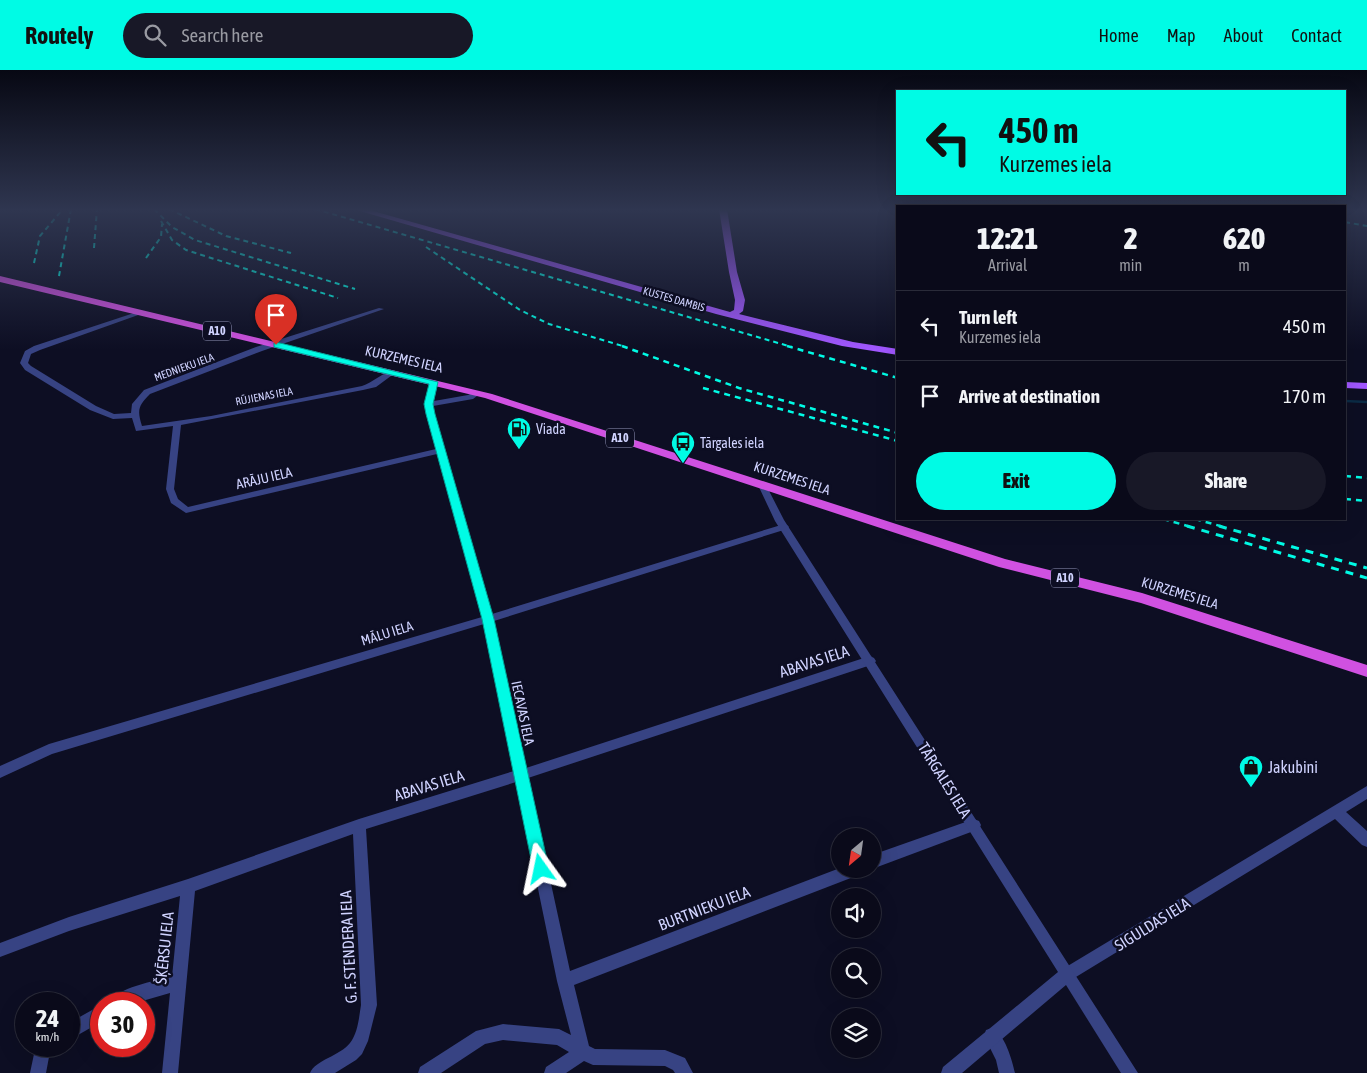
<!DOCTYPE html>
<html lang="en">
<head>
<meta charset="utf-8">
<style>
  :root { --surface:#0a0a1a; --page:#181827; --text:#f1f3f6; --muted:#999aa2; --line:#2a2b39; --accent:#00fbe5 }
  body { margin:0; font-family:"Asap Condensed",sans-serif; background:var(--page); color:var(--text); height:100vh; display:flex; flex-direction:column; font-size:19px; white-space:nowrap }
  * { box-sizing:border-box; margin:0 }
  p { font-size:16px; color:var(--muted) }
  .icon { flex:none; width:28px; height:28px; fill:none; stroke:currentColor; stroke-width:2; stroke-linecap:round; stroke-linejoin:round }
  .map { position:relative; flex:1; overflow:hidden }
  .side { position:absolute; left:896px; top:135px; width:450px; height:315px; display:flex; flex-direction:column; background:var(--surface); border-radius:0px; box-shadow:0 5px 20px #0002,0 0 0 1px var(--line) }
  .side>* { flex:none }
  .guide { position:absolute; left:896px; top:20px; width:450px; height:105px; border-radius:0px; box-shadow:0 5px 20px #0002,0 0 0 1px var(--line); background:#00fbe5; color:#111; overflow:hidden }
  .needle { width:32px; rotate:209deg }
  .fabs { position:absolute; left:831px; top:758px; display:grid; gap:10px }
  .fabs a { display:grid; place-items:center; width:50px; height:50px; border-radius:50%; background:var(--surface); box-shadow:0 5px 20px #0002,0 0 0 1px var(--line); font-size:25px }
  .speed { position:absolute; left:15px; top:922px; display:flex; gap:10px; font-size:25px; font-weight:700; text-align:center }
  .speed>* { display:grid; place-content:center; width:65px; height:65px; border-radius:50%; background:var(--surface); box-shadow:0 5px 20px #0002,0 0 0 1px var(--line); line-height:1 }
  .speed small { font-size:12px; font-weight:400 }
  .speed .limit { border:8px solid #d22; background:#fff; color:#111 }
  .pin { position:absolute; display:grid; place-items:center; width:42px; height:42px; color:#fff; margin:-51px -21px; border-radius:50% 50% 50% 0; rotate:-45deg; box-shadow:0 0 5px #0007 }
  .pin .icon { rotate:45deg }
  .me { position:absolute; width:55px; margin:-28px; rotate:348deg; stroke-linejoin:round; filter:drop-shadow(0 0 4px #0008) }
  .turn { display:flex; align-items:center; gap:18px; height:105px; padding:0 20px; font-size:22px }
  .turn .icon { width:65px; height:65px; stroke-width:2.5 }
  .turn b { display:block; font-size:35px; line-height:42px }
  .eta { display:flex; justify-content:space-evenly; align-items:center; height:85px; text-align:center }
  .eta b { font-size:30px; font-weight:800; line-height:35px }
  .action { display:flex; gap:10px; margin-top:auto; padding:10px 20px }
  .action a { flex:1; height:58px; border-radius:30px; background:var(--accent); color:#111; font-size:20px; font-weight:800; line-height:58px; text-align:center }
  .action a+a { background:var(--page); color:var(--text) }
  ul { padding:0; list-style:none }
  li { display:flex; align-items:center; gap:15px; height:70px; padding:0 20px; border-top:1px solid var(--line) }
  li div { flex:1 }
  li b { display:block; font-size:19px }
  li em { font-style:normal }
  header { display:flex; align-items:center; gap:30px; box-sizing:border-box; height:70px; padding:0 25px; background:var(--accent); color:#111 }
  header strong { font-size:24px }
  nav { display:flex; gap:28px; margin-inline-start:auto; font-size:18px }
  .search { width:350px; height:45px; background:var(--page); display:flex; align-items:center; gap:12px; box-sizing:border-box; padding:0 18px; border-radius:28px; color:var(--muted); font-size:19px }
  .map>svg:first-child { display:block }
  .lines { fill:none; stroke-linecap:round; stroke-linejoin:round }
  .stream { stroke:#0b2b45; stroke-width:2.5 }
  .minor { fill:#374383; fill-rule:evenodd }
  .tertiary { fill:#374383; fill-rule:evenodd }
  .primary { fill:#a157ff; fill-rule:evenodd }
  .trunk { fill:#d051e1; fill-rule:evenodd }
  .rail-far2 { stroke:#00fbe5; stroke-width:2; stroke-dasharray:5 4; stroke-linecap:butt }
  .rail-far1 { stroke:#00fbe5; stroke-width:2.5; stroke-dasharray:6 5; stroke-linecap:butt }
  .rail { stroke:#00fbe5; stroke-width:3; stroke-dasharray:8 7; stroke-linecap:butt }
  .route { fill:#00fbe5; stroke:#00a395 }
  .labels { text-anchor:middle; stroke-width:5; stroke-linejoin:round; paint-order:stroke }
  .far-street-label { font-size:11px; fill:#d0d3ff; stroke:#0d0e23 }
  .shield { fill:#0d0e23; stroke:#9698bd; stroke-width:1 }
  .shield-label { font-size:12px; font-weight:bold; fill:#d0d3ff }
  .street-label { font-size:14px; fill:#d0d3ff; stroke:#0d0e23 }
  .poi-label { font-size:14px; fill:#d0d3ff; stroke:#0d0e23; text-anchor:start }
  .near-street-label { font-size:16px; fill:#d0d3ff; stroke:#0d0e23 }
  .near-poi-label { font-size:16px; fill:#d0d3ff; stroke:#0d0e23; text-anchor:start }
</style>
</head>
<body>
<header>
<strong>Routely</strong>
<div class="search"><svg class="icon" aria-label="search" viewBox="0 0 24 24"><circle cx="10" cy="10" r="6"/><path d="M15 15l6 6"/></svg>Search here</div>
<nav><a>Home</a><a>Map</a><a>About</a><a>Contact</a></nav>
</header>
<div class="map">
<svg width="1367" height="1003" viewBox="0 0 1367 1003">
  <rect width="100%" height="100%" fill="#0d0e23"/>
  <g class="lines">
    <polyline class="stream" points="1345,331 1367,332"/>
    <g class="minor">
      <path d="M 379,238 L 384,239 L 262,281 L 150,324 C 138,336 137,340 142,356 L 211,346 L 362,316 C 372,313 384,301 394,301 L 395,303 L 376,317 L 363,320 L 181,355 L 174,419 L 178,429 L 188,437 L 436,379 L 426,344 L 425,334 L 430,312 L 434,310 L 438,312 L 434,331 L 468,325 L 477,321 L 481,323 L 473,329 L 433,336 L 434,344 L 492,544 L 781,455 L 787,455 L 789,457 L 787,459 L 494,551 L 526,698 L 870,586 L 874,588 L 876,591 L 874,594 L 528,708 L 570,901 L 840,798 L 863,799 L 861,804 L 856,806 L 574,915 L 589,976 L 595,979 L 665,980 L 685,988 L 693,1003 L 675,1003 L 673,1000 L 665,996 L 593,995 L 584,991 L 566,1003 L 544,1003 L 546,997 L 569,982 L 557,975 L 503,970 L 485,974 L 441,1003 L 418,1003 L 420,997 L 476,961 L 503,954 L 559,959 L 571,965 L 557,911 L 516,712 L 366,759 L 377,935 L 368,971 L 362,984 L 356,990 L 335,1003 L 310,1003 C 315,990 340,986 350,973 C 358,963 359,947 361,935 L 353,764 L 195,821 L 178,1003 L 162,1003 L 170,923 L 132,934 L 109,934 C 116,917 155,911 172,907 L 180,826 L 69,861 L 0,887 L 0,873 L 69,847 L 188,809 L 359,749 L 514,701 L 484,554 L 52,684 L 0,708 L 0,696 L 49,674 L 482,547 L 437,384 L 186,443 L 171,433 L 166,419 L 173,356 L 136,361 L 132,348 L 113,349 L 90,340 L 25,300 L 20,293 L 25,281 L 34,276 L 137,242 L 141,242 L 141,244 L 40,280 L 31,284 L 28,293 L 31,296 L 96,336 L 114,344 L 131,343 L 132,334 L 144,320 L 256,277 Z"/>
      <polygon points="1367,716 1367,729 1346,742 1367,761 1367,777 1362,775 1335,749 1071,910 1066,913 1061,910 1058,905 1061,900"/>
      <polygon points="974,749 979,751 981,755 979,759 872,799 872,785"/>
      <polygon points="101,935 101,952 69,970 69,953"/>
      <path d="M 992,958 C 1005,964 1012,990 1015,1003 L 999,1003 L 996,990 L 984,966 L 986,960 Z"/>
      <polygon points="38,976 56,976 49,987 46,1003 30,1003 34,984"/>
    </g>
    <polygon class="tertiary" points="762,412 765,413 784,450 1138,1003 1121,1003 1066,915 962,1003 941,1003 943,997 1058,902 775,451 758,415"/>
    <g class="primary">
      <polygon points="353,139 366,139 730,242 734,240 735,230 729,202 719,139 727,139 737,202 745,230 743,241 739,244 853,272 898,279 898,285 842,276 716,244"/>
      <polygon points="1345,312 1367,313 1367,319 1345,318"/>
    </g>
    <polygon class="trunk" points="0,206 492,324 1005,489 1142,523 1367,595 1367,607 1141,533 999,497 485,328 0,212"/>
    <g class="rail-far2">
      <polyline points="154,139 172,157 195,170 355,219"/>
      <polyline points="169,139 226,166 291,183"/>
      <polyline points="315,139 792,277"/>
      <polyline points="161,151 172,170 186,180 338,228"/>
      <polyline points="1345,152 1367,156"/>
      <polyline points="426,177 520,240 549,254 626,277"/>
      <polyline points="94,178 97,139"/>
      <polyline points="146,188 161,167 162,154"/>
      <polyline points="34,193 40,166 63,139"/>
      <polyline points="59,206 71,139"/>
    </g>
    <g class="rail-far1">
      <polyline points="622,276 739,318 898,363"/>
      <polyline points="787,276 898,308"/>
      <polyline points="703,318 898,371"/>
      <polyline points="1345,406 1367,408"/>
      <polyline points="1345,429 1366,431"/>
      <polyline points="1163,449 1191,457"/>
      <polyline points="1195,449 1224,457"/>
    </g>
    <g class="rail">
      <polyline points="1187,456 1367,508"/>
      <polyline points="1219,456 1367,498"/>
    </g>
  </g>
  <linearGradient id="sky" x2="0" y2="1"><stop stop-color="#070813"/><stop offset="0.5" stop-color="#2f3650"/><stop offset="1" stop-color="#2f3650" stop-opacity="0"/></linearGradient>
  <rect width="1367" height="280" fill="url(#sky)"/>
  <polygon class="route" points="276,272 438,312 433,334 435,344 494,549 549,799 547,804 541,807 536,804 533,799 482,549 426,344 424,334 429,314 274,277 274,273"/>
  <defs>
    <g id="fuel-pin" transform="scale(1.25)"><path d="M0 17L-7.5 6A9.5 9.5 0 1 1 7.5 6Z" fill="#00fbe5" stroke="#0d0e23"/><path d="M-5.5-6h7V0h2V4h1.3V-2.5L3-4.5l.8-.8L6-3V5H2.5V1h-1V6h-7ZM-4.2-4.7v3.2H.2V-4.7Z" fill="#111"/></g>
    <g id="bus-pin" transform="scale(1.25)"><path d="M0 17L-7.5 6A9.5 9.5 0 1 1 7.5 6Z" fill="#00fbe5" stroke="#0d0e23"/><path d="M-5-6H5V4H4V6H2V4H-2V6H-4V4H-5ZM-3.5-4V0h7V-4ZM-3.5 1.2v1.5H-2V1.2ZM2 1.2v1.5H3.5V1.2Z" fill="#111"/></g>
    <g id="shop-pin" transform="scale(1.25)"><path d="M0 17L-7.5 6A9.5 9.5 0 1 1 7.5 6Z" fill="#00fbe5" stroke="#0d0e23"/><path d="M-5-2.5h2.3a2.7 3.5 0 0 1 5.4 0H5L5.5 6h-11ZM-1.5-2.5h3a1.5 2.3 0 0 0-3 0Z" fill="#111"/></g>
  </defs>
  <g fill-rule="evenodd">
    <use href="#fuel-pin" x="519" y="359"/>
    <use href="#bus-pin" x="683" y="373"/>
    <use href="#shop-pin" x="1251" y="697"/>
  </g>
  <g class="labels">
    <g class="far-street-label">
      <text transform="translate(674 229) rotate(16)" y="4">KUSTES DAMBIS</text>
      <text transform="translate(184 297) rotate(-20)" y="4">MEDNIEKU IELA</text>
      <text transform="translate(264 326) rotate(-11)" y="4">RŪJIENAS IELA</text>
    </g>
    <g class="shield">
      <rect x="203" y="251.5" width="28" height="19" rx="4"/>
      <rect x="606" y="358.5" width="28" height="19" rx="4"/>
      <rect x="1051" y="498.5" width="28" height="19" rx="4"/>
    </g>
    <g class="shield-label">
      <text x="217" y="265">A10</text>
      <text x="620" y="372">A10</text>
      <text x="1065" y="512">A10</text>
    </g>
    <g class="street-label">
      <text transform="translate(404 289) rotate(13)" y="5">KURZEMES IELA</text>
      <text transform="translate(264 408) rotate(-13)" y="5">ARĀJU IELA</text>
      <text transform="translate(792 408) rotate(18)" y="5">KURZEMES IELA</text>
      <text transform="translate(1180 523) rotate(17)" y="5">KURZEMES IELA</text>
      <text transform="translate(387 563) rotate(-17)" y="5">MĀLU IELA</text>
      <text transform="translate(523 643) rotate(78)" y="5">IECAVAS IELA</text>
    </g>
    <g class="poi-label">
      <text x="536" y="364">Viada</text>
      <text x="700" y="378">Tārgales iela</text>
    </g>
    <g class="near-street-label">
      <text transform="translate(814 591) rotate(-18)" y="6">ABAVAS IELA</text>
      <text transform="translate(945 710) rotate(58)" y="6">TĀRGALES IELA</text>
      <text transform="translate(429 715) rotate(-17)" y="6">ABAVAS IELA</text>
      <text transform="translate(704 838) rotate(-21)" y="6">BURTNIEKU IELA</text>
      <text transform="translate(1152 854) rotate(-32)" y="6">SIGULDAS IELA</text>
      <text transform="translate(348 877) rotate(-93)" y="6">G. F. STENDERA IELA</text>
      <text transform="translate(164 878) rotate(-84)" y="6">ŠĶĒRSU IELA</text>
    </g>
    <g class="near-poi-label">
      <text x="1268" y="703">Jakubini</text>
    </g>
  </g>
</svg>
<div class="fabs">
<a><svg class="needle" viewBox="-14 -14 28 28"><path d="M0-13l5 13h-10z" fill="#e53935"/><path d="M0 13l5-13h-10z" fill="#999aa2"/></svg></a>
<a><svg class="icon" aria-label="sound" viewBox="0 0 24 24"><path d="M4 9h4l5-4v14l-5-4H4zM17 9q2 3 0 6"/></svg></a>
<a><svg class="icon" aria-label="search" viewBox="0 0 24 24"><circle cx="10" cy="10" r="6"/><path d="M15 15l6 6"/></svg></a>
<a><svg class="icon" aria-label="layers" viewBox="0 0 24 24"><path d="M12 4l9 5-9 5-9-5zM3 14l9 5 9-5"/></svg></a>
</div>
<div class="speed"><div>24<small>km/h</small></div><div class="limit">30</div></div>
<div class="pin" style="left:276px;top:275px;background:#d93025"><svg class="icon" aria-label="arrive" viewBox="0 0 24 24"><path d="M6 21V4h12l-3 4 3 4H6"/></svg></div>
<svg class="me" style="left:541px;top:799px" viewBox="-20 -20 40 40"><path d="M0-17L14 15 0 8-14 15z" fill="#00fbe5" stroke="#fff" stroke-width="4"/></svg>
<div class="guide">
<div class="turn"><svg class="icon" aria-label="left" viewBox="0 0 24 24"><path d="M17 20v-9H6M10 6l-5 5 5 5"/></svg><div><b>450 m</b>Kurzemes iela</div></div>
</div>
<section class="side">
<div class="eta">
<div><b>12:21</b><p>Arrival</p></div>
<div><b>2</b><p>min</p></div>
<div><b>620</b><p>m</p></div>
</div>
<ul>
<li><svg class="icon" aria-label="left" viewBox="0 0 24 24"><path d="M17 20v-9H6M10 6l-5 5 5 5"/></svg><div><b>Turn left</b><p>Kurzemes iela</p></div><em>450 m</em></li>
<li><svg class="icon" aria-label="arrive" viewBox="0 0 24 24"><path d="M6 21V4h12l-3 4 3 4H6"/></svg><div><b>Arrive at destination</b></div><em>170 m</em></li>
</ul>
<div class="action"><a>Exit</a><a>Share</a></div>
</section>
</div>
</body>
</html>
